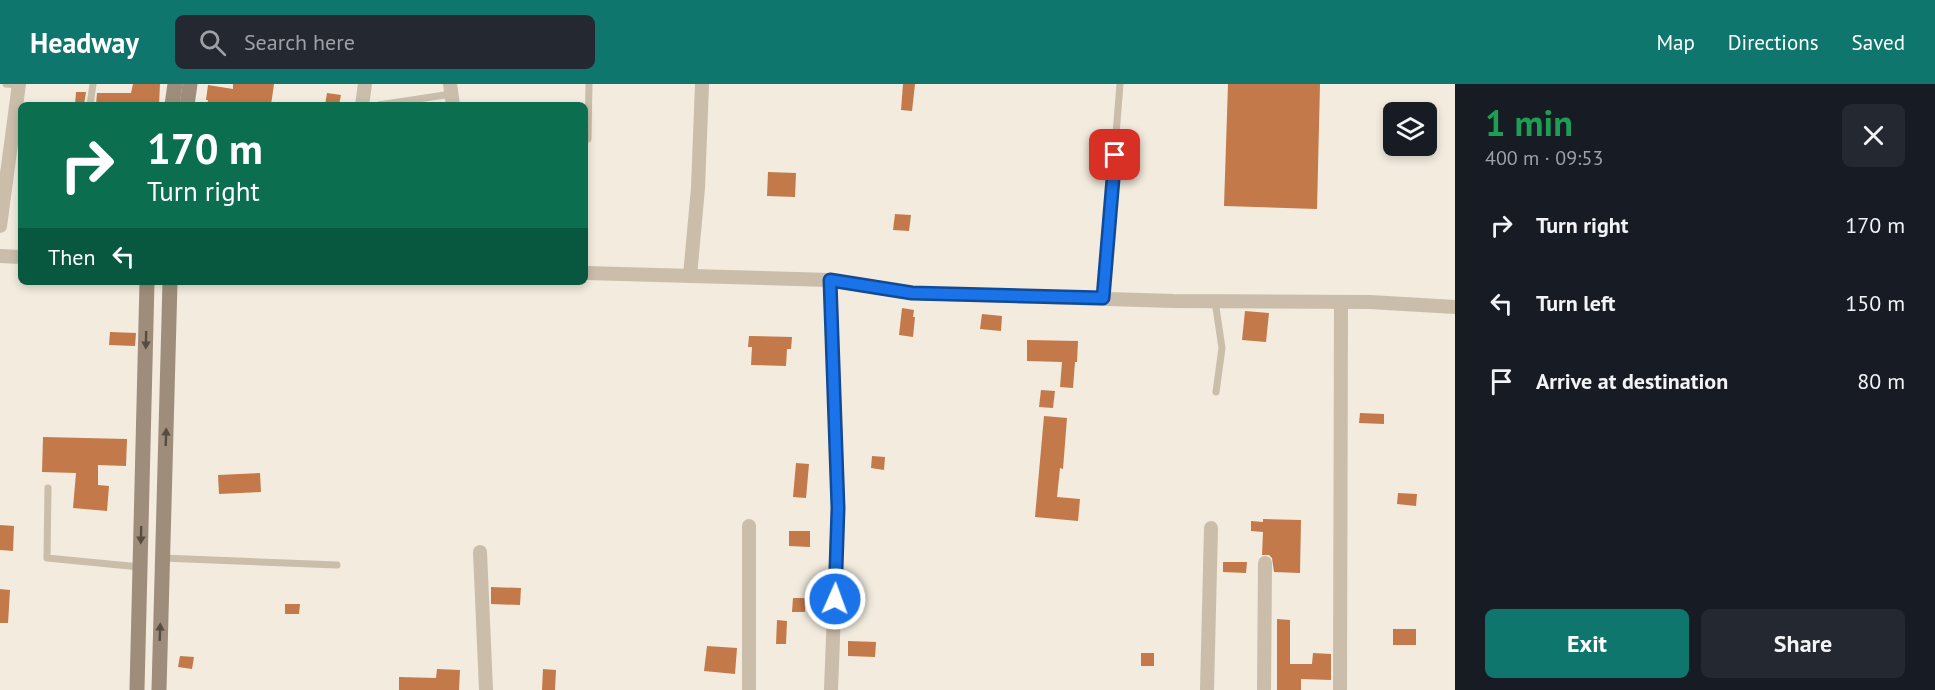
<!DOCTYPE html>
<html lang="en">
<head>
<meta charset="utf-8">
<style>
  :root { --surface:#171b24; --page:#242831; --text:#f1f3f6; --muted:#9ea1a6; --accent:#0f766e }
  body { margin:0; font-family:"PT Sans",sans-serif; background:var(--page); color:var(--text); height:100vh; display:flex; flex-direction:column; font-size:22px; white-space:nowrap }
  * { box-sizing:border-box; margin:0 }
  p { font-size:20px; color:var(--muted) }
  .icon { flex:none; width:33px; height:33px; fill:none; stroke:currentColor; stroke-width:2; stroke-linecap:round; stroke-linejoin:round }
  .map { position:relative; flex:1; overflow:hidden }
  .side { display:flex; flex-direction:column; background:var(--surface); width:480px }
  .side>* { flex:none }
  .hud { position:absolute; left:18px; top:18px; width:570px; height:183px; border-radius:9px; box-shadow:0 3px 9px #0003; background:#0b6e4f; color:#fff; overflow:hidden }
  .buttons { position:absolute; left:1383px; top:18px; display:grid; gap:12px }
  .buttons a { display:grid; place-items:center; width:54px; height:54px; border-radius:9px; background:var(--surface); box-shadow:0 3px 9px #0003; font-size:30px }
  .pin { position:absolute; display:grid; place-items:center; width:51px; height:51px; color:#fff; margin:-26px; border-radius:12px; box-shadow:0 3px 9px #0006 }
  .me { position:absolute; width:66px; margin:-33px; rotate:2deg; stroke-linejoin:round; filter:drop-shadow(0 0 4px #0008) }
  .turn { display:flex; align-items:center; gap:21px; height:126px; padding:0 30px; font-size:27px }
  .turn .icon { width:78px; height:78px; stroke-width:2.5 }
  .turn b { display:block; font-size:42px; line-height:51px }
  .then { display:flex; align-items:center; height:57px; padding:0 30px; background:#0003; gap:12px; font-size:22px }
  .round { display:grid; place-items:center; flex:none; width:63px; height:63px; border-radius:9px; background:var(--page) }
  .summary { display:flex; align-items:center; justify-content:space-between; height:102px; padding:0 30px }
  h1 { font-size:36px; font-weight:700; line-height:45px; color:#1e9e55 }
  .button { display:flex; gap:12px; margin-top:auto; padding:12px 30px }
  .button a { flex:1; height:69px; border-radius:9px; background:var(--accent); color:#fff; font-size:24px; font-weight:700; line-height:69px; text-align:center }
  .button a+a { background:var(--page); color:var(--text) }
  ul { padding:0; list-style:none }
  li { display:flex; align-items:center; gap:18px; height:78px; padding:0 30px }
  li div { flex:1 }
  li b { display:block; font-size:22px }
  li em { font-style:normal }
  header { display:flex; align-items:center; gap:36px; box-sizing:border-box; height:84px; padding:0 30px; background:var(--accent); color:#fff }
  header strong { font-size:28px }
  nav { display:flex; gap:33px; margin-inline-start:auto; font-size:21px }
  .search { width:420px; height:54px; background:var(--page); display:flex; align-items:center; gap:15px; box-sizing:border-box; padding:0 21px; border-radius:9px; color:var(--muted); font-size:22px }
  main { display:flex; flex:1; min-height:0 }
  .map>svg:first-child { display:block }
  .building { fill:#c3794a }
  .lines { fill:none; stroke-linecap:round; stroke-linejoin:round }
  .lane { stroke:#cabdaa; stroke-width:7 }
  .street { stroke:#cabdaa; stroke-width:14 }
  .secondary { stroke:#9e8d7b; stroke-width:15 }
  .oneway { fill:#564c42 }
  .route-casing { stroke:#114b97; stroke-width:15 }
  .route { stroke:#1a73e8; stroke-width:10 }
</style>
</head>
<body>
<header>
<strong>Headway</strong>
<div class="search"><svg class="icon" aria-label="search" viewBox="0 0 24 24"><circle cx="10" cy="10" r="6"/><path d="M15 15l6 6"/></svg>Search here</div>
<nav><a>Map</a><a>Directions</a><a>Saved</a></nav>
</header>
<main>
<div class="map">
<svg width="1455" height="606" viewBox="0 0 1455 606">
  <rect width="100%" height="100%" fill="#f2ebde"/>
  <g class="building">
    <polygon points="133,0 160,0 159,21 96,21 97,9 131,9"/>
    <polygon points="233,0 274,0 271,21 207,21 208,16 206,16 208,1 233,5"/>
    <polygon points="903,0 915,0 912,27 901,26"/>
    <polygon points="1228,0 1320,0 1317,125 1224,122"/>
    <polygon points="76,8 86,8 84,21 75,21"/>
    <polygon points="327,9 341,11 339,21 325,21"/>
    <polygon points="768,88 796,89 795,113 767,112"/>
    <polygon points="895,130 911,131 909,147 893,146"/>
    <polygon points="902,224 914,226 913,233 915,233 913,253 899,251"/>
    <polygon points="1245,227 1269,229 1266,258 1242,256"/>
    <polygon points="982,230 1002,232 1001,247 980,245"/>
    <polygon points="110,248 136,249 135,262 109,261"/>
    <polygon points="749,252 792,253 791,265 787,265 786,282 751,281 752,263 748,263"/>
    <polygon points="1027,256 1078,257 1077,278 1075,278 1073,304 1060,303 1062,278 1027,277"/>
    <polygon points="1041,306 1055,307 1053,324 1039,323"/>
    <polygon points="1360,329 1384,330 1384,340 1359,339"/>
    <polygon points="1044,332 1067,334 1063,385 1060,384 1057,413 1080,415 1078,437 1035,433"/>
    <polygon points="43,353 127,355 126,382 98,381 98,401 109,402 107,427 73,424 76,389 42,388"/>
    <polygon points="872,372 885,373 884,386 871,384"/>
    <polygon points="796,379 809,380 806,414 793,413"/>
    <polygon points="260,389 261,408 219,410 218,391"/>
    <polygon points="1398,409 1417,410 1416,422 1397,420"/>
    <polygon points="1263,435 1301,436 1300,489 1274,488 1272,474 1269,471 1262,471 1263,448 1251,447 1251,437 1263,438"/>
    <polygon points="0,441 14,442 13,467 0,466"/>
    <polygon points="789,447 810,447 810,463 789,462"/>
    <polygon points="1223,478 1247,478 1246,489 1223,488"/>
    <polygon points="491,503 521,504 520,521 491,520"/>
    <polygon points="0,505 10,506 8,539 0,539"/>
    <polygon points="793,514 805,514 805,528 792,528"/>
    <polygon points="285,520 300,520 299,530 285,530"/>
    <polygon points="1277,535 1290,536 1290,580 1312,580 1313,569 1331,570 1331,596 1301,595 1301,606 1277,606"/>
    <polygon points="777,536 787,537 786,560 776,560"/>
    <rect x="1393" y="545" width="23" height="16"/>
    <polygon points="848,557 876,558 875,573 848,572"/>
    <polygon points="707,562 737,564 735,590 704,587"/>
    <rect x="1141" y="569" width="13" height="13"/>
    <polygon points="180,572 194,573 192,585 178,583"/>
    <polygon points="437,585 460,586 459,606 399,606 399,593 436,594"/>
    <polygon points="543,585 556,586 555,606 542,606"/>
  </g>
  <g class="lines">
    <g class="lane">
      <polyline points="6,0 19,1"/>
      <polyline points="90,21 93,0"/>
      <polyline points="379,21 451,10"/>
      <polyline points="588,55 589,0"/>
      <polyline points="1103,214 1120,0"/>
      <polyline points="1215,217 1222,264 1216,308"/>
      <polyline points="48,404 47,474 140,483"/>
      <polyline points="162,474 337,481"/>
    </g>
    <g class="street">
      <polyline points="450,0 453,21"/>
      <polyline points="362,21 365,0"/>
      <polyline points="0,142 19,0"/>
      <polyline points="0,172 21,173"/>
      <polyline points="585,189 830,196 912,209 1174,217 1370,218 1455,223"/>
      <polyline points="690,192 698,104 702,0"/>
      <polyline points="830,196 838,424 831,606"/>
      <polyline points="480,468 486,606"/>
      <polyline points="749,606 749,442"/>
      <polyline points="1207,606 1211,444"/>
      <polyline points="1264,606 1265,479"/>
      <polyline points="1340,606 1341,219"/>
    </g>
    <g class="secondary">
      <polyline points="172,21 175,0"/>
      <polyline points="187,21 190,0"/>
      <polyline points="137,606 147,198"/>
      <polyline points="159,606 170,198"/>
    </g>
  </g>
  <defs><path id="oneway-solid" d="M-6-.8H1V-3.2L6.5 0L1 3.2V.8H-6Z" transform="scale(1.5)"/></defs>
  <g class="oneway">
    <use href="#oneway-solid" transform="translate(146 256) rotate(91)"/>
    <use href="#oneway-solid" transform="translate(166 353) rotate(-88)"/>
    <use href="#oneway-solid" transform="translate(141 451) rotate(91)"/>
    <use href="#oneway-solid" transform="translate(160 548) rotate(-88)"/>
  </g>
  <g class="lines">
    <g class="route-casing">
      <polyline id="route" points="835,515 838,424 830,196 912,209 1103,214 1115,71"/>
    </g>
    <use href="#route" class="route"/>
  </g>
</svg>
<div class="buttons">
<a><svg class="icon" aria-label="layers" viewBox="0 0 24 24"><path d="M12 4l9 5-9 5-9-5zM3 14l9 5 9-5"/></svg></a>
</div>
<div class="pin" style="left:1115px;top:71px;background:#d93025"><svg class="icon" aria-label="arrive" viewBox="0 0 24 24"><path d="M6 21V4h12l-3 4 3 4H6"/></svg></div>
<svg class="me" style="left:835px;top:515px" viewBox="-20 -20 40 40"><circle r="17" fill="#1a73e8" stroke="#fff" stroke-width="3"/><path d="M0-11L8 9 0 5-8 9z" fill="#fff"/></svg>
<div class="hud">
<div class="turn"><svg class="icon" aria-label="right" viewBox="0 0 24 24"><path d="M7 20v-9h11M14 6l5 5-5 5"/></svg><div><b>170 m</b>Turn right</div></div>
<div class="then">Then<svg class="icon" aria-label="left" viewBox="0 0 24 24"><path d="M17 20v-9H6M10 6l-5 5 5 5"/></svg></div>
</div>
</div>
<section class="side">
<div class="summary"><div><h1>1 min</h1><p>400 m · 09:53</p></div><a class="round"><svg class="icon" aria-label="close" viewBox="0 0 24 24"><path d="M6 6l12 12M18 6L6 18"/></svg></a></div>
<ul>
<li><svg class="icon" aria-label="right" viewBox="0 0 24 24"><path d="M7 20v-9h11M14 6l5 5-5 5"/></svg><div><b>Turn right</b></div><em>170 m</em></li>
<li><svg class="icon" aria-label="left" viewBox="0 0 24 24"><path d="M17 20v-9H6M10 6l-5 5 5 5"/></svg><div><b>Turn left</b></div><em>150 m</em></li>
<li><svg class="icon" aria-label="arrive" viewBox="0 0 24 24"><path d="M6 21V4h12l-3 4 3 4H6"/></svg><div><b>Arrive at destination</b></div><em>80 m</em></li>
</ul>
<div class="button"><a>Exit</a><a>Share</a></div>
</section>
</main>
</body>
</html>
